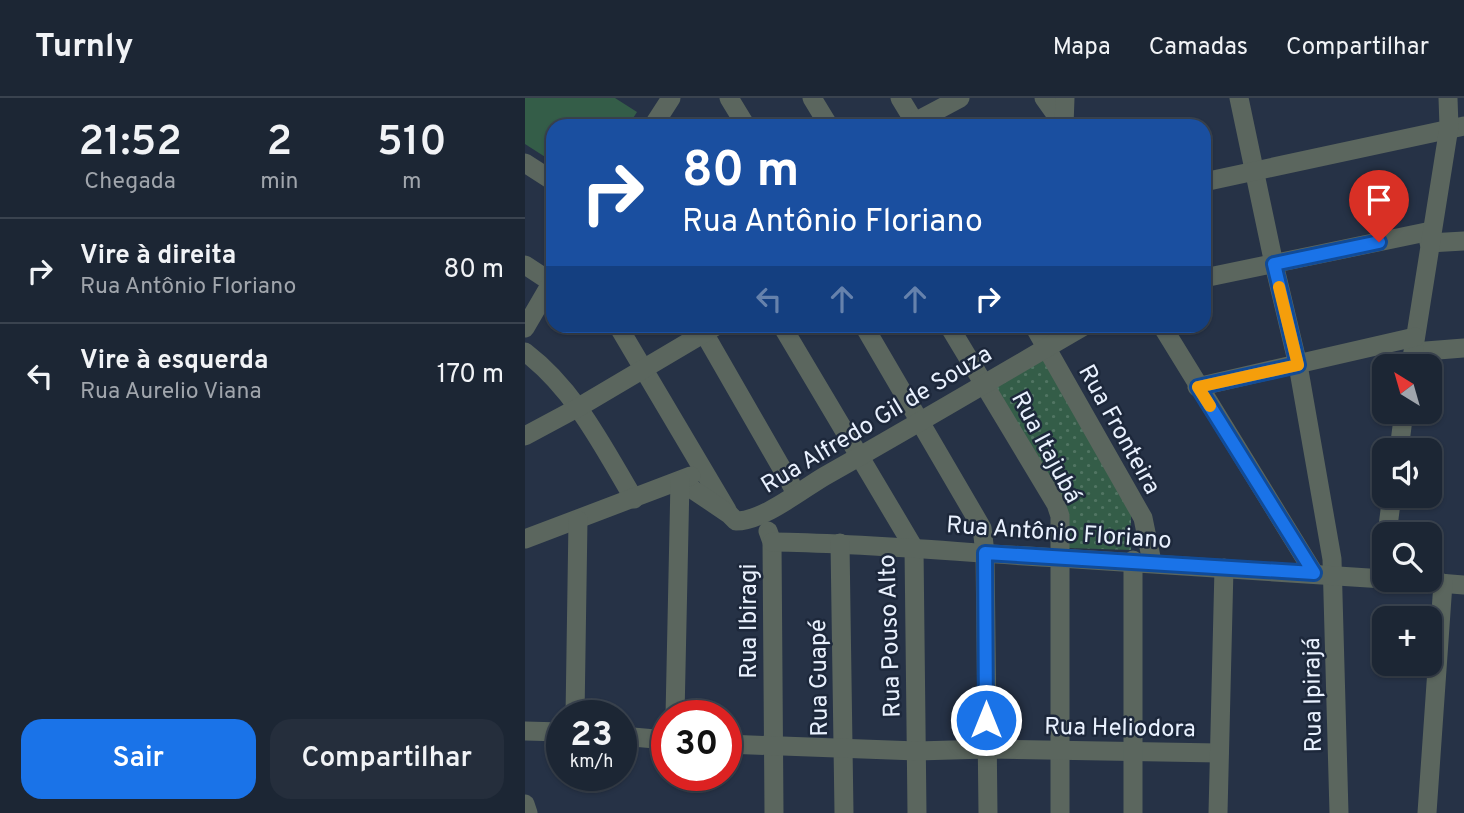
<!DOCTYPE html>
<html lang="pt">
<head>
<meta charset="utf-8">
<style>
  :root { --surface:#1c2634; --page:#252e3c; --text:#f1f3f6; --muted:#a0a5ac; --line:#3a434f; --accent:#1a73e8 }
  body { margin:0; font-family:Overpass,sans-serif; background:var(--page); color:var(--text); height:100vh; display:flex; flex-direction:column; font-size:26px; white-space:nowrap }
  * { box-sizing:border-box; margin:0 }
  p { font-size:23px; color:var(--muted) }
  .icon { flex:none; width:38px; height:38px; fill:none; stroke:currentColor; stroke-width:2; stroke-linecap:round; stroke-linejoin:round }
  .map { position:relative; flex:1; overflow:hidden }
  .details { display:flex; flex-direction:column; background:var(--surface); width:525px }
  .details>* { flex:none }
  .guide { position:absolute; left:21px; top:21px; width:665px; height:214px; border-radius:21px; box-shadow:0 2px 5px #0004,0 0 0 2px var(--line); background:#1a4fa0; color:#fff; overflow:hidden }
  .needle { width:46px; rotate:323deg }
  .tools { position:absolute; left:847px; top:256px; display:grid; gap:14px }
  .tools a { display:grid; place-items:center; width:70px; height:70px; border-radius:14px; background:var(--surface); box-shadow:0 2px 5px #0004,0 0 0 2px var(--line); font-size:35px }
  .speed { position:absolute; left:21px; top:602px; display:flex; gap:14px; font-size:35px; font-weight:700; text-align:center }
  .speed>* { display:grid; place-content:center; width:91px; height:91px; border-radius:50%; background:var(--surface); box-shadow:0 2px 5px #0004,0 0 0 2px var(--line); line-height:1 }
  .speed small { font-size:18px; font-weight:400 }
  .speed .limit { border:10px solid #d22; background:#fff; color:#111 }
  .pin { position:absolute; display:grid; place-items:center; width:60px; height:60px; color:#fff; margin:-72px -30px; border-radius:50% 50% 50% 0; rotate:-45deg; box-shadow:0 0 7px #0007 }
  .pin .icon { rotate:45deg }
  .me { position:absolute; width:77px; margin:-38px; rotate:0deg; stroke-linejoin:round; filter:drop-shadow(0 0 5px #0008) }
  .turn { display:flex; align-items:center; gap:24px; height:147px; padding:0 21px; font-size:32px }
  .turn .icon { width:91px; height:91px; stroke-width:2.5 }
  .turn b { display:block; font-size:49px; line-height:60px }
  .lanes { display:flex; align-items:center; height:66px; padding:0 21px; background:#0003; justify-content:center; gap:35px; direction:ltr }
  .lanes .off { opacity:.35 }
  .eta { display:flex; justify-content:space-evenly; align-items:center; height:119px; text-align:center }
  .eta b { font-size:42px; font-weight:600; line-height:49px }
  .action { display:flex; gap:14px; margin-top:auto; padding:14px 21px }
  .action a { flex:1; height:80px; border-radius:21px; background:var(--accent); color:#fff; font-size:28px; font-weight:600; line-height:80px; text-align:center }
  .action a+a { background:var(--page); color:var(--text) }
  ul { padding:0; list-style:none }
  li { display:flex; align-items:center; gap:21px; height:105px; padding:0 21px; border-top:2px solid var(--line) }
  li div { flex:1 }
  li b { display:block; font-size:26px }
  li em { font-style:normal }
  header { display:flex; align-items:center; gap:42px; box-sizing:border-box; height:98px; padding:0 35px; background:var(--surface); border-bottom:2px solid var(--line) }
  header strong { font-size:33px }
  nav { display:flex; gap:38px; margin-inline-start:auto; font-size:24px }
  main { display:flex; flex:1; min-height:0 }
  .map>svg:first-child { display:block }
  .grass { fill:#345d48 }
  .park { fill:url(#park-dots) }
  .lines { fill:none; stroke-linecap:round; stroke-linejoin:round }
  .minor { stroke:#5b665e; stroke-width:19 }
  .route-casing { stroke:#114b97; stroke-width:18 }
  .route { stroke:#1a73e8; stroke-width:12 }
  .slow { stroke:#f59e0b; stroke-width:12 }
  .labels { text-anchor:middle; stroke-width:5; stroke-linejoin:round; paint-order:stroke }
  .street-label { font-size:24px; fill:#e9f1fe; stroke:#1d283b }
</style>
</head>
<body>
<header>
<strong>Turnly</strong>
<nav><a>Mapa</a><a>Camadas</a><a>Compartilhar</a></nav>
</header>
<main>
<section class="details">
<div class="eta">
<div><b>21:52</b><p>Chegada</p></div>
<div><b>2</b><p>min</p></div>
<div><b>510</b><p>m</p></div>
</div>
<ul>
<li><svg class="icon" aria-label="right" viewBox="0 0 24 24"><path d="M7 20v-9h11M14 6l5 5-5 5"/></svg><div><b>Vire à direita</b><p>Rua Antônio Floriano</p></div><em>80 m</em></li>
<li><svg class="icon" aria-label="left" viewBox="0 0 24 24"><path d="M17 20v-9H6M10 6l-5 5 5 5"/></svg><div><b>Vire à esquerda</b><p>Rua Aurelio Viana</p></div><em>170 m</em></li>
</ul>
<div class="action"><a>Sair</a><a>Compartilhar</a></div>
</section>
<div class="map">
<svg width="939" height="715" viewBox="0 0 939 715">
  <defs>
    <pattern id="park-dots" width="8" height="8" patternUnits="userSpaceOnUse" patternTransform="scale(1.75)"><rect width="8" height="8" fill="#345d48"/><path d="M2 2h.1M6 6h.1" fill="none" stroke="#517563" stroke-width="1.8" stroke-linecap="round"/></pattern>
  </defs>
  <rect width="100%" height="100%" fill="#263246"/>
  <polygon class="grass" points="0,0 90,0 112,14 103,28 28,28 28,64 0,46"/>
  <polygon class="park" points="519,259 606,414 606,452 544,450 470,288"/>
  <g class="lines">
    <g class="minor">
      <polyline points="204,0 221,28"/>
      <polyline points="287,0 304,28"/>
      <polyline points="375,0 392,28"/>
      <polyline points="519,0 539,28"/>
      <polyline points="714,0 749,166 773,267 807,461 814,715"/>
      <polyline points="390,24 435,0"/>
      <polyline points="128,28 146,0"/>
      <polyline points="539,28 540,0"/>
      <polyline points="0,65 28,83"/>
      <polyline points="679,84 939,28"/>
      <polyline points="904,145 939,143"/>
      <polyline points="0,167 26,184"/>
      <polyline points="679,180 906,133"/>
      <polyline points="93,228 202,412"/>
      <polyline points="175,228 271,395"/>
      <polyline points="257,228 389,450 392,715"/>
      <polyline points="339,228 457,430 460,455 463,715"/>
      <polyline points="424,228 531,406 535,418 535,715"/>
      <polyline points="509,228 618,420 627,464"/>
      <polyline points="637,228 789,475"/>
      <polyline points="0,230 28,182"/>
      <path d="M 0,254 C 50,292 78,349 109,401"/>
      <polyline points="888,254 939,250"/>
      <polyline points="886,268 924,29 923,0"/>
      <polyline points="672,289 890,239"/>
      <polyline points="0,338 54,309 191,228"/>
      <polyline points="874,352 879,313"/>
      <path d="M 155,383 L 204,416 L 211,423 C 238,423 276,392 300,378 C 387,329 473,278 559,228"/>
      <polyline points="243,433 247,444 249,715"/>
      <polyline points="862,436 867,397"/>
      <polyline points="0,441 166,378"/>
      <path d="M 247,444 C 343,445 439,455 535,460 C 643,466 751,473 859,481"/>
      <polyline points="315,445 319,715"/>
      <polyline points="855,481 859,452"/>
      <polyline points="864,481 939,487"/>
      <polyline points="50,618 53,422"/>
      <polyline points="150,618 155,383"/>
      <polyline points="0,633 37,634"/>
      <polyline points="96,638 142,642"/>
      <polyline points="201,646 392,653 462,651 694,655"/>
      <polyline points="0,706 3,715"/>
      <polyline points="608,715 608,462"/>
      <polyline points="693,715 699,470"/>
      <polyline points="902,715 918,485"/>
    </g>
  </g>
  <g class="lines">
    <g class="route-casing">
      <polyline id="route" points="461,622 460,455 789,475 673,289 773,267 749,166 854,144"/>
    </g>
    <use href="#route" class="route"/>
    <polyline class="slow" points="685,308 673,289 773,267 754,189"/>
  </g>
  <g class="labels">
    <g class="street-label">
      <text transform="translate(351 321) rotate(-31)" y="8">Rua Alfredo Gil de Souza</text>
      <text transform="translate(595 331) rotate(61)" y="8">Rua Fronteira</text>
      <text transform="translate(522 349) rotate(62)" y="8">Rua Itajubá</text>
      <text transform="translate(534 434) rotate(4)" y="8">Rua Antônio Floriano</text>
      <text transform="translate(223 523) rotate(-90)" y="8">Rua Ibiragi</text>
      <text transform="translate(364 538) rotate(-92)" y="8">Rua Pouso Alto</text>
      <text transform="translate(293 580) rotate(-91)" y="8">Rua Guapé</text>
      <text transform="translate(787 597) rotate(-91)" y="8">Rua Ipirajá</text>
      <text transform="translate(595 629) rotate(1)" y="8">Rua Heliodora</text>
    </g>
  </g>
</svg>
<div class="tools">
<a><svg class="needle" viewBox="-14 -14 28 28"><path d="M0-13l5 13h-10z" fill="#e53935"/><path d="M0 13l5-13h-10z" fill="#a0a5ac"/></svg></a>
<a><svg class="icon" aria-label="sound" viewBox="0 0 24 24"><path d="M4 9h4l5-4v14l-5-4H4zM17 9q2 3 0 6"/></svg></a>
<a><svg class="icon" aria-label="search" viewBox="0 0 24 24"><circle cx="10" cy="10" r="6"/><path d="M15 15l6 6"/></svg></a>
<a>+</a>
</div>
<div class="speed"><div>23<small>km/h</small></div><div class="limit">30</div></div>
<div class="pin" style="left:854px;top:144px;background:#d93025"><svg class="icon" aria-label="arrive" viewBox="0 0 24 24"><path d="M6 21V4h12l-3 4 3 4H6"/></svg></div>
<svg class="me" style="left:461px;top:622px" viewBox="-20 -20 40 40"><circle r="17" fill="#1a73e8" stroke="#fff" stroke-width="3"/><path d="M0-11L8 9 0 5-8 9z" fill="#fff"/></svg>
<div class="guide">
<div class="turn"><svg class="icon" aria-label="right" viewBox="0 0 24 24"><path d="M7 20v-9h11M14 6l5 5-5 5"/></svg><div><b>80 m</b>Rua Antônio Floriano</div></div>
<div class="lanes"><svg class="icon off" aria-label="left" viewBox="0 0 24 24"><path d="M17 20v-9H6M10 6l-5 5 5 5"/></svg><svg class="icon off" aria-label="ahead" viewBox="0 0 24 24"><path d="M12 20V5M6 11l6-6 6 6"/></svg><svg class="icon off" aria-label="ahead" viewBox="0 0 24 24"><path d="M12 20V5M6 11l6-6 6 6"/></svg><svg class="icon" aria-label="right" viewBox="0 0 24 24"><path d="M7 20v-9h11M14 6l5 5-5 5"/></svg></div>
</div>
</div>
</main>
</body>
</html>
